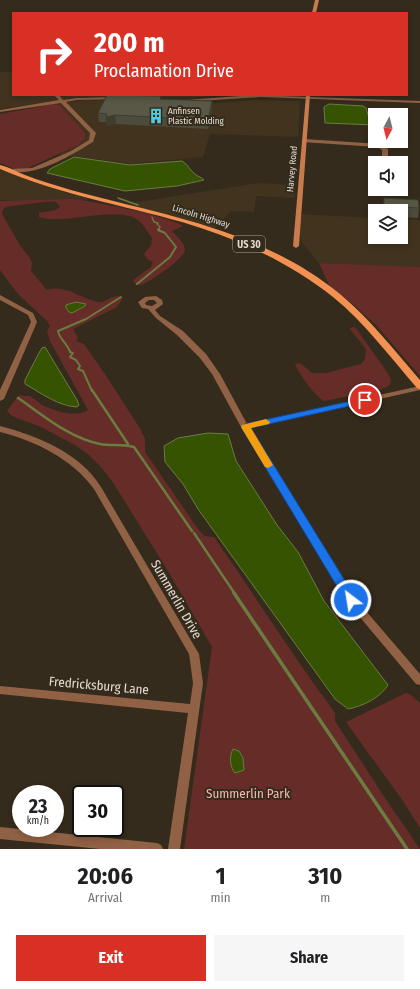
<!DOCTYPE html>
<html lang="en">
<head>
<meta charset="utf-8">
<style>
  :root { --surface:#fff; --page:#f6f6f6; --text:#202124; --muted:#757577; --accent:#d93025 }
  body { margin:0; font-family:"Fira Sans Condensed",sans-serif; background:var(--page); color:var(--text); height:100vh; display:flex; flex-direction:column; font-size:15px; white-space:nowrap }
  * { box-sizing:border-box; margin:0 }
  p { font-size:13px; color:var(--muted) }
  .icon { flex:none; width:22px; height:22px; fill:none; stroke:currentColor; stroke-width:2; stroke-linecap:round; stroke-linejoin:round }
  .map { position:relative; height:849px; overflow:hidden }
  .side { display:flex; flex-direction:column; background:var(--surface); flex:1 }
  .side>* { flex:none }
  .hud { position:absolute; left:12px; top:12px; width:396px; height:84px; border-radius:0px; box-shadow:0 2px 6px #0003; background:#d93025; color:#fff; overflow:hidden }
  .needle { width:26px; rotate:187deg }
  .buttons { position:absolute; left:368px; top:108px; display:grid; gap:8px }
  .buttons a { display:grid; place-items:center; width:40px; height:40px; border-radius:0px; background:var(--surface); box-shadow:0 2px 6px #0003; font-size:20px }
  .speed { position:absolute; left:12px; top:785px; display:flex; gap:8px; font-size:20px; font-weight:700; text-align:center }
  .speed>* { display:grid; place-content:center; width:52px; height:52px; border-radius:50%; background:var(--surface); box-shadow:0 2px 6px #0003; line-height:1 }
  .speed small { font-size:10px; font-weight:400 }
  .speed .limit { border:2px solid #111; border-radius:6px; background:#fff; color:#111 }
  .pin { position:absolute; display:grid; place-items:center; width:34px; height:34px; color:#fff; margin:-17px; border:2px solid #fff; border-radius:50%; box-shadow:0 1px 4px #0007 }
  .me { position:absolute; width:44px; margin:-22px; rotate:329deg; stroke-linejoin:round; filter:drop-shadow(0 0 3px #0008) }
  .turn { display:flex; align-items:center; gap:14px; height:84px; padding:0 16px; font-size:18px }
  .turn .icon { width:52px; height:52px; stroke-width:2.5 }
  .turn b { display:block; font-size:28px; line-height:34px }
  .eta { display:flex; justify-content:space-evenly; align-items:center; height:68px; text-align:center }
  .eta b { font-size:24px; font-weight:700; line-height:28px }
  .cta { display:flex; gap:8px; margin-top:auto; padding:8px 16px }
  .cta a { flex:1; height:46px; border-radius:0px; background:var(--accent); color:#fff; font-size:16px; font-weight:700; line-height:46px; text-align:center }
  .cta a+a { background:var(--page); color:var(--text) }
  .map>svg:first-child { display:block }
  .built { fill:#41331e }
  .green { fill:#662c28 }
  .water { fill:#365302; stroke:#6a7c40 }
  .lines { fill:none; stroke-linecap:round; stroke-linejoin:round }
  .stream-far3 { stroke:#6a7c40; stroke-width:1.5 }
  .stream-far2 { stroke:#6a7c40; stroke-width:2 }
  .stream-far1 { stroke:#6a7c40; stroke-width:2.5 }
  .stream { stroke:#6a7c40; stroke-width:3.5 }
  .street { fill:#906144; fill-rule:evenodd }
  .secondary { fill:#c87c4d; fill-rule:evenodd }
  .primary { fill:#f39153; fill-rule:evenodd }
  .wall { fill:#4d4b3b }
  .shaded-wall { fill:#3e3d30 }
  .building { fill:#595745; stroke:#3e3d30 }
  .route { fill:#1a73e8; stroke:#114b97 }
  .slow { fill:#f59e0b }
  .labels { text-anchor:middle; stroke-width:4; stroke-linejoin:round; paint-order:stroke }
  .far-poi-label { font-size:9px; fill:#e2dcd2; stroke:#352b1c; text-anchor:start }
  .far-street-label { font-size:9px; fill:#e2dcd2; stroke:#352b1c }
  .shield { fill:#352b1c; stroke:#aea79b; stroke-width:1 }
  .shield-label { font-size:10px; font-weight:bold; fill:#e2dcd2 }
  .near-street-label { font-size:13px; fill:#e2dcd2; stroke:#352b1c }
  .near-park-label { font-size:13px; fill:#fab5ae; stroke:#352b1c }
</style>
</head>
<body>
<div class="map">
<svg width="420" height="849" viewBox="0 0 420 849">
  <rect width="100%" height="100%" fill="#352b1c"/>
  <g class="built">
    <polygon points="0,72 13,72 13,95 230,95 191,98 84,97 0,109"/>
    <polygon points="95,99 204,104 253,100 300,101 298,137 210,134 203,157 130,164 58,154 78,145 84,140 54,104"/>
    <polygon points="0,170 57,190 91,199 73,203 0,200"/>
    <polygon points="257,183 296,185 295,198 256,196 254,212 231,211 215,228 186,219 126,204"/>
    <polygon points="297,214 375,218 375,237 401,237 401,219 420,220 420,269 319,263 301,241"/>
  </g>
  <g class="green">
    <polygon points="54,104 60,105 86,134 84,140 78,145 26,169 15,169 0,163 0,114"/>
    <path d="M 71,199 C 89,200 172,217 183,226 L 172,231 C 176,236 185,243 185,250 C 184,259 149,283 140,285 L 135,284 L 133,280 L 151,267 L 153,262 L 147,259 L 144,254 L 151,245 L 152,238 C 148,233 144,225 139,221 C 119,204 65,226 39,217 L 39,213 C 46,211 55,212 60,207 L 58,204 L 54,201 L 10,206 L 4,208 L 2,212 L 2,214 L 21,247 L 30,258 L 32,263 L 31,271 L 47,290 C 64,284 82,299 97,302 C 107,304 113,292 123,298 L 117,307 L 73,329 L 78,338 L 76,341 L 84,344 L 109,380 L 141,430 L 145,439 L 145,452 L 196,526 L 204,536 L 214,537 C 255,596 293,656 335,713 L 335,721 L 385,798 L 420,849 L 184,849 L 212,647 L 168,571 L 112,481 L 100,466 L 89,455 L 77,446 L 41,427 L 12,416 L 7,411 L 19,395 C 22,396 26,396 29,396 C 34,398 38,402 42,405 C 55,411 75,418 88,410 L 50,341 L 47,331 L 50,326 L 47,321 L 18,294 L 0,270 L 0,201 Z"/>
    <polygon points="319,263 420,267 420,376 377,326 354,305 329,285"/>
    <path d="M 355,327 L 389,375 L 391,381 L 390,385 L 380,390 L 324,401 C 316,397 298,373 295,364 L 300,363 L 312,373 L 326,373 L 361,364 L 365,359 L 366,349 L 349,328 Z"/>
    <polygon points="406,693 411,695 420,703 420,828 403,801 346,722"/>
  </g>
  <g class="water">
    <polygon points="329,104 363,106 366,108 368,115 375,117 375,125 325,123 324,107"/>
    <path d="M 74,157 L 130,165 L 182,161 C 188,164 190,171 196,175 C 199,177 201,177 204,180 L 177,186 L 125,191 L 47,173 L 50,169 Z"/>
    <polygon points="76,302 86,304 85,306 72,313 69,312 66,308 66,305"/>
    <path d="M 45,347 L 77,400 L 79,405 L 77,407 C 58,406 41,393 25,384 L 25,380 L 40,351 L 42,348 Z"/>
    <path d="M 208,433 L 228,434 L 236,461 L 277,525 L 298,552 L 324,601 L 388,685 C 380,698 363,706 348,709 L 335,699 L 198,509 L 183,484 L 165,462 L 164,446 L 178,438 Z"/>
    <path d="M 233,749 L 239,751 L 243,758 L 244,770 L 235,773 C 230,768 229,756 233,749 Z"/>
  </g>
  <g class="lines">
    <g class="stream-far3">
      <polyline points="118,198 138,205"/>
      <polyline points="152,217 154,222 158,223 157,224 160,227 158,230"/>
    </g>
    <g class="stream-far2">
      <polyline points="137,284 170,257 176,247 165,233 158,230 159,229"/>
      <path d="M 92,391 L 83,371 L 78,369 L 80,366 L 76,360 L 70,357 L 73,353 L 70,352 C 68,344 59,339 58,331 L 86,319 L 121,297"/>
    </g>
    <g class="stream-far1">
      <polyline points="92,390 128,444"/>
      <path d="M 18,398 C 43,415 69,438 100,444 C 111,446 123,444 134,447 L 192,531"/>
      <polyline points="194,533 235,594"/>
    </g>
    <polyline class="stream" points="234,593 407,849"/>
    <g class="street">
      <path d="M 54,95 L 59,95 L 63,100 L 77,98 L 116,97 L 118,98 L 116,99 L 77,100 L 66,102 L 96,133 L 93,142 C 68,157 38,176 7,172 L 6,171 L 9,169 L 32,168 L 71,151 L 89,140 L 90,133 L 61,103 L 0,112 L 0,110 L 59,100 Z"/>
      <polygon points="254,95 420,101 420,103 261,97 185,102 183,101 185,100"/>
      <polygon points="304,139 380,144 388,149 388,163 382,163 382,150 377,147 302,142 302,140"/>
      <polygon points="0,295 33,313 37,322 4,399 0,401 0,390 31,322 28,315 0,300"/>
      <path d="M 156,296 L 162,300 L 163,304 L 155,310 L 160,316 L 183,331 L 206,354 L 220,374 L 247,424 L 420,386 L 420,390 L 250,428 L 354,597 L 420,674 L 420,685 L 416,684 L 348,603 L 241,427 L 212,374 L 200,358 L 177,335 L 156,318 L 148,309 L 142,308 L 138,302 L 145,297 ZM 149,300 L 154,300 L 157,303 L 152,306 L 146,305 L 145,303 Z"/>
      <path d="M 0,426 C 38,436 80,453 101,487 L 199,654 L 203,683 L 180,849 L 168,849 L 188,713 L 0,694 L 0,686 L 190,704 L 193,683 L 189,654 L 94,489 C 72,459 36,441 0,432 Z"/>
      <polygon points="0,827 157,843 161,845 163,849 100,849 0,839"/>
    </g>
    <g class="secondary">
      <polygon points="315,0 319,0 316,13 312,13"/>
      <polygon points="306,95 310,95 299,246 296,248 293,246"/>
    </g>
    <path class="primary" d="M 0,165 C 9,167 17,172 25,175 C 40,181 56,185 71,190 C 166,216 260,229 340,294 C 370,319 394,350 420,380 L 420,389 L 417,388 C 390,357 365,323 333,297 C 289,262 236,238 182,222 C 121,205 59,194 0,169 Z"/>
  </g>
  <g class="wall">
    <polygon points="161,99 212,101 212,110 208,129 116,124 106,126 106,122 99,122 98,113"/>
    <polygon points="384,198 419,208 418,218 401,217 401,211 383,211"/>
  </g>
  <g class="shaded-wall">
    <polygon points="212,101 212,110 208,129 208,120"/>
    <polygon points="115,115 116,124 106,126 106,117"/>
  </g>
  <g class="building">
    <polygon points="107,95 161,96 160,99 212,101 208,120 115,115 106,117 107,114 98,113"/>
    <polygon points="384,198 418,200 419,208 384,206"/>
  </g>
  <polygon class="route" points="365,398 368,398 370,400 368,402 251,428 355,597 357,600 355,603 351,604 347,603 241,427 245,424"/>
  <polygon class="slow" points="266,419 270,422 269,424 251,428 273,465 268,468 265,467 241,427 242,425"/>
  <defs>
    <g id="building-bare" transform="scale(1.2)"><path d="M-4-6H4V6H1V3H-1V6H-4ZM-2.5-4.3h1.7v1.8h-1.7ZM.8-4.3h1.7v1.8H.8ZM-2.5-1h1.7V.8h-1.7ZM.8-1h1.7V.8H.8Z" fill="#53cbda" stroke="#352b1c" stroke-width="2.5" paint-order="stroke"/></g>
  </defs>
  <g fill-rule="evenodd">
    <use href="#building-bare" x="156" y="116"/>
  </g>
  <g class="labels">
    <g class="far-poi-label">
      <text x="168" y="114">Anfinsen<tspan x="168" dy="10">Plastic Molding</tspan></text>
    </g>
    <g class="far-street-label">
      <text transform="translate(292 169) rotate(-85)" y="3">Harvey Road</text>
      <text transform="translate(201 216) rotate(17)" y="3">Lincoln Highway</text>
    </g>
    <rect class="shield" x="233" y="236" width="32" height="16" rx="3"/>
    <g class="shield-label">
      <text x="249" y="248">US 30</text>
    </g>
    <g class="near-street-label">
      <text transform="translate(177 599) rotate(60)" y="5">Summerlin Drive</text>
      <text transform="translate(99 685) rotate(5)" y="5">Fredricksburg Lane</text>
    </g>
    <g class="near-park-label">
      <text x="248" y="798">Summerlin Park</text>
    </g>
  </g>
</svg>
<div class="buttons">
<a><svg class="needle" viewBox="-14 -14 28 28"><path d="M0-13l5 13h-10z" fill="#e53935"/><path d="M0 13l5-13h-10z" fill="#757577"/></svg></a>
<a><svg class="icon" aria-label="sound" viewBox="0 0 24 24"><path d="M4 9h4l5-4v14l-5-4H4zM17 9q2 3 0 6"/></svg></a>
<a><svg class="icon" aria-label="layers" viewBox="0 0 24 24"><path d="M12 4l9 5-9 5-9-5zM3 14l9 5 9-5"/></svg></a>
</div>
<div class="speed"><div>23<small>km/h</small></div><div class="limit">30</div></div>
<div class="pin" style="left:365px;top:400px;background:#d93025"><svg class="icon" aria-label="arrive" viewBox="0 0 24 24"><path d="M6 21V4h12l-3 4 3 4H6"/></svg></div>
<svg class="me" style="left:351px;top:600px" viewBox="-20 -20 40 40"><circle r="17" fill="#1a73e8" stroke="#fff" stroke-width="3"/><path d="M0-11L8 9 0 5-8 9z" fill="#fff"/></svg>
<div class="hud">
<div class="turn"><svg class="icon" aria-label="right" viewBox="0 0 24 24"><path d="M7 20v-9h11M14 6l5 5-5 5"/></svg><div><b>200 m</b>Proclamation Drive</div></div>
</div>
</div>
<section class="side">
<div class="eta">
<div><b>20:06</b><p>Arrival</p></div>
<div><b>1</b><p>min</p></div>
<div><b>310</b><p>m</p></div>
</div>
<div class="cta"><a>Exit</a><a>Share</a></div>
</section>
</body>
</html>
